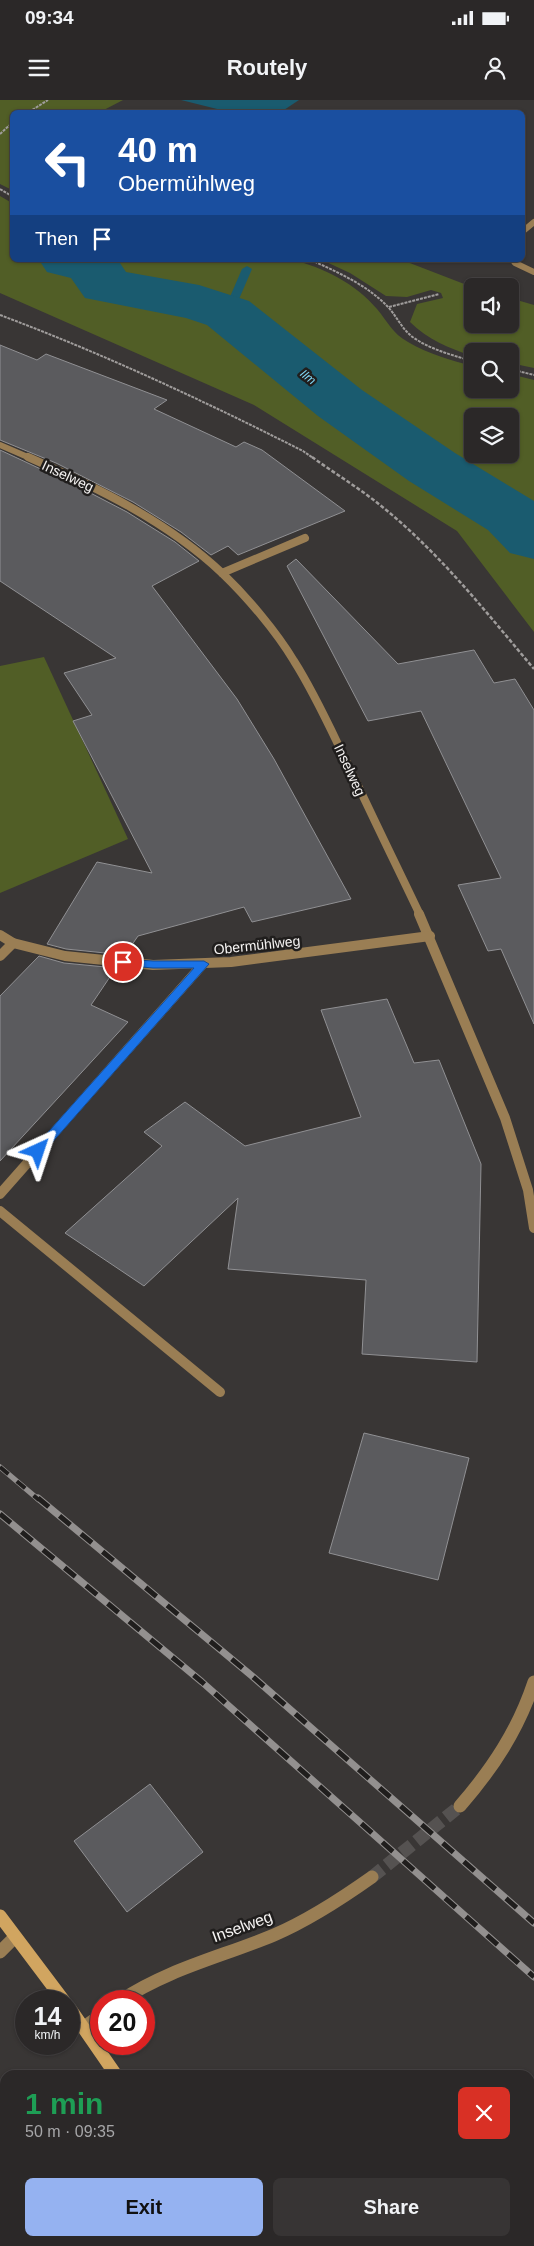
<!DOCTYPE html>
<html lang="en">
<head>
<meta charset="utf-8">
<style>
  :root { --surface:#2b2828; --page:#373434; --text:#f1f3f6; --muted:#a6a6a8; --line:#474445; --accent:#95b2f1 }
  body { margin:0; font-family:Helvetica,sans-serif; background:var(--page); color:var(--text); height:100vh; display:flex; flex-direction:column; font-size:19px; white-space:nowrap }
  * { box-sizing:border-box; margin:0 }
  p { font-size:16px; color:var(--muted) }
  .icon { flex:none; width:28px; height:28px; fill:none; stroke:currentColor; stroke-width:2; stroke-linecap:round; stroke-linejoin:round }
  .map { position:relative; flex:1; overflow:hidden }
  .side { position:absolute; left:0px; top:1970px; width:535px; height:176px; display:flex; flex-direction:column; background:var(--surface); border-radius:15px 15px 0 0; box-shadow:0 1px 4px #0004,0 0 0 1px var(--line) }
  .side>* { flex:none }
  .hud { position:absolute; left:10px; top:10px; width:515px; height:152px; border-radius:8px; box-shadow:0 1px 4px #0004,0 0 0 1px var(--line); background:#1a4fa0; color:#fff; overflow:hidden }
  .buttons { position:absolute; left:464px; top:178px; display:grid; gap:10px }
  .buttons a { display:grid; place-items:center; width:55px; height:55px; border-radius:8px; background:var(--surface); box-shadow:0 1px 4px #0004,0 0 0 1px var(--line); font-size:25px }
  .speed { position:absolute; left:15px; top:1890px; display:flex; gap:10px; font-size:25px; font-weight:700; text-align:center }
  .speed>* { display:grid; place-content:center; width:65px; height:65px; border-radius:50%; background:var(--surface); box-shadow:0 1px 4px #0004,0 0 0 1px var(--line); line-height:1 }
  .speed small { font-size:12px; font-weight:400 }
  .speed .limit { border:8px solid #d22; background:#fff; color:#111 }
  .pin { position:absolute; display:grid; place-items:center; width:42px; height:42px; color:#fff; margin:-21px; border:2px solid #fff; border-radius:50%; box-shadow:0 1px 5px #0007 }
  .me { position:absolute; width:55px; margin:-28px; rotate:42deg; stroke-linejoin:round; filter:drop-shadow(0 0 4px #0008) }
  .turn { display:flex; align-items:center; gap:18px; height:105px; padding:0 25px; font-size:22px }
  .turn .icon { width:65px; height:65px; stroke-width:2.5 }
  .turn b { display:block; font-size:35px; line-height:42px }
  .then { display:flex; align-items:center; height:48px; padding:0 25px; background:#0003; gap:10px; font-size:19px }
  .round { display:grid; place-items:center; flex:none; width:52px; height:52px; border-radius:8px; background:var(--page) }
  .headline { display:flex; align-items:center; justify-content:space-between; height:85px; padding:0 25px }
  h1 { font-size:30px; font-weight:600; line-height:38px; color:#1e9e55 }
  .action { display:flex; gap:10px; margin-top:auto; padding:10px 25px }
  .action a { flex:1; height:58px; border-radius:8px; background:var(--accent); color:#111; font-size:20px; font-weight:600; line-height:58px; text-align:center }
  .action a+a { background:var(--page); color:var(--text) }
  .status { display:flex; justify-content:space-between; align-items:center; height:35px; padding:0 25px; background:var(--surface); direction:ltr }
  .status svg { height:14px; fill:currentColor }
  header { display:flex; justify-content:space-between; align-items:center; height:65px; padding:0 25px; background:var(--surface); font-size:22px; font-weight:600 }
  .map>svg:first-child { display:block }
  .green { fill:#515e26; fill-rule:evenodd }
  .water { fill:#1a5b6f }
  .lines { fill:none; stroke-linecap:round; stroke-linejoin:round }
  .stream { fill:#1a5b6f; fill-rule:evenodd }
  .river { fill:#1a5b6f; fill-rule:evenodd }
  .building { fill:#5b5b5e; stroke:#909093 }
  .street-tunnel { stroke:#555251; stroke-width:13; stroke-dasharray:13 6; stroke-linecap:butt }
  .path-far1 { stroke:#a09d9c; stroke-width:2; stroke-dasharray:3 1; stroke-linecap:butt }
  .path { stroke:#a09d9c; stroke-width:2.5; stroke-dasharray:4 2; stroke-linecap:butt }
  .lane-far2 { stroke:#9a7e54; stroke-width:6 }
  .lane-far1 { stroke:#9a7e54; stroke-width:8 }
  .lane { stroke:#9a7e54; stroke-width:10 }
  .street-far3 { stroke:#9a7e54; stroke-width:6 }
  .street-far2 { stroke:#9a7e54; stroke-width:8 }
  .street-far1 { stroke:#9a7e54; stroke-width:10 }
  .street { stroke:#9a7e54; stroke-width:13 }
  .secondary { stroke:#d1a560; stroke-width:13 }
  .rail-far1-casing { stroke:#93908f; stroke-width:5.5 }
  .rail-casing { stroke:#93908f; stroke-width:7 }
  .rail-far1 { stroke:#201e1d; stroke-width:4; stroke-dasharray:11; stroke-linecap:butt }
  .rail { stroke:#201e1d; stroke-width:5; stroke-dasharray:14; stroke-linecap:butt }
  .route { fill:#1a73e8; stroke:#114b97 }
  .labels { text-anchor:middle; stroke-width:5; stroke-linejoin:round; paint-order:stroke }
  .far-water-label { font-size:12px; font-style:italic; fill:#82daf9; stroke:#201e1d }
  .street-label { font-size:14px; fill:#f5f3f2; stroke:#201e1d }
  .near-street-label { font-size:16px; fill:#f5f3f2; stroke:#201e1d }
</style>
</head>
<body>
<div class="status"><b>09:34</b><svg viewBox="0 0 49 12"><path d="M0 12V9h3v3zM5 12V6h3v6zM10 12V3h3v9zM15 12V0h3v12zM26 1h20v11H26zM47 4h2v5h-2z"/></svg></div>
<header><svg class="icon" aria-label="menu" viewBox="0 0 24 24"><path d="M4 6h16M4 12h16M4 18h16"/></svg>Routely<svg class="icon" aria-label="person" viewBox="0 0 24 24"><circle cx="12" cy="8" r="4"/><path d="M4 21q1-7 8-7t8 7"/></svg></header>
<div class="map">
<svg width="534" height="2146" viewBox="0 0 534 2146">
  <rect width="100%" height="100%" fill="#393635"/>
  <g class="green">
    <polygon points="0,0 123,0 100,12 12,12 12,90 0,84"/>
    <path d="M 0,96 L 12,103 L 12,160 L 292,160 C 323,167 356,184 377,209 C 388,222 392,233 408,242 C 428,254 451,260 472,266 L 472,289 L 510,289 L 510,274 L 534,280 L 534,532 L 457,431 L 254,305 L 0,193 ZM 510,316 L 510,354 L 472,354 L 472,316 Z"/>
    <path d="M 322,160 L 402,160 L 472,187 L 472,224 L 510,224 L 510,198 L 534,205 L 534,268 L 510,263 L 510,251 L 472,251 L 472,256 C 449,248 428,240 410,222 L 417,204 L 443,198 L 441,193 L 431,190 L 407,197 L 386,196 L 350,173 Z"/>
    <polygon points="44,557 128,739 0,793 0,566"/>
  </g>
  <polygon class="water" points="181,0 299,0 281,12 229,12"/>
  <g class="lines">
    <polygon class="stream" points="247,166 252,169 233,213 228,216 225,215 223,213 242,169"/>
    <polygon class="river" points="39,160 118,160 126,172 199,185 249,201 362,290 455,353 534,401 534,459 510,453 488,430 409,381 318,316 207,225 186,218 85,198 71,178 47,172"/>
  </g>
  <g class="building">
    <polygon points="0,245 37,260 46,254 167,300 154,309 236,347 244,342 262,350 345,411 238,455 228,446 211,455 181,432 133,402 56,363 0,340"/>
    <polygon points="0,350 77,386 127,412 175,442 199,461 152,486 237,599 274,659 351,799 252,822 244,807 138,836 125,855 66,849 47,844 97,762 152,773 73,621 92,615 64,573 116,558 0,481"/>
    <polygon points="296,459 398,564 474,550 494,583 515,579 534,610 534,924 501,849 488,851 458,785 501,778 421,611 368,621 287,466"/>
    <polygon points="39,856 64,863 116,868 91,905 128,922 0,1061 0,896"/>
    <polygon points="387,899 414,963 439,960 481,1064 477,1262 362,1254 366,1180 228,1169 238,1098 144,1186 65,1133 162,1046 144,1032 185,1002 245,1046 361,1017 321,910"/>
    <polygon points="364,1333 469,1358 438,1480 329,1453"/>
    <polygon points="150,1684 203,1752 127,1812 74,1741"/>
  </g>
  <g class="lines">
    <polyline class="street-tunnel" points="372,1777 460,1706"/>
    <g class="path-far1">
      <polyline points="29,12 48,0"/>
      <polyline points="0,34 12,23"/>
      <polyline points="0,89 12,96"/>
      <path d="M 311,160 C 337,172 367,185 387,206 C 397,216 402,230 414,238 C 432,250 452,255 472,261"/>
      <polyline points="389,207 439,194"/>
      <path d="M 0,215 C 104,254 204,301 303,351 L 313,358"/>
      <polyline points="510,269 534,275"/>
    </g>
    <path class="path" d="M 312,357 C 334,373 359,388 380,405 C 439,452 486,512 534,569"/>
    <g class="lane-far2">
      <polyline points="522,132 534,122"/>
      <polyline points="513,160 515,163 534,172"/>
    </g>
    <polyline class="lane-far1" points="222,473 305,438"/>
    <g class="lane">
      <polyline points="0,856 13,843"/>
      <polyline points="0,1094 203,864"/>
      <polyline points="0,1111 220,1292"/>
    </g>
    <polyline class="street-far3" points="0,345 30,358"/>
    <path class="street-far2" d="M 28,357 C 96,387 167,421 222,473 C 247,497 276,531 294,561 C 317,597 334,637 353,675 C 375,722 398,769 420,815"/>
    <g class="street-far1">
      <polyline points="419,814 505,1018 528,1090 534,1128"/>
      <polyline points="0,835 13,843 65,856 153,865 231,862 430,836"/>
    </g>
    <g class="street">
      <path d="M 460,1706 C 493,1668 518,1630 534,1582"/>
      <polyline points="0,1852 15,1837"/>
      <path d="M 120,1901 C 168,1869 221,1857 274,1835 C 309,1820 341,1799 372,1777"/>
      <polyline points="84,1927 101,1915"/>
    </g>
    <g class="secondary">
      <polyline points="0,1816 64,1901"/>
      <polyline points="69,1907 116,1975"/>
      <polyline points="243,2141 247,2146"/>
    </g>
    <g class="rail-far1-casing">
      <polyline id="rail-far1" points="0,1367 39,1400"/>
    </g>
    <g class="rail-casing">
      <g id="rail">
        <polyline points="38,1398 252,1576 534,1823"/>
        <polyline points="0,1414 202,1582 534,1877"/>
      </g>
    </g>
    <use href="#rail-far1" class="rail-far1"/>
    <use href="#rail" class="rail"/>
  </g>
  <polygon class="route" points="123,859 153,861 204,861 209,864 42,1054 34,1054 32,1051 34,1048 194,868 153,868 119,865 119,860"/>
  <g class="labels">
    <g class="far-water-label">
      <text transform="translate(308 277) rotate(39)" y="4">Ilm</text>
    </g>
    <g class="street-label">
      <text transform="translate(68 376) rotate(25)" y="5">Inselweg</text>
      <text transform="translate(350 670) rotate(65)" y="5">Inselweg</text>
      <text transform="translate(257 845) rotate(-6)" y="5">Obermühlweg</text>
    </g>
    <g class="near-street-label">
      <text transform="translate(242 1826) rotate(-20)" y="6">Inselweg</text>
    </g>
  </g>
</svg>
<div class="buttons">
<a><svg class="icon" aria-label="sound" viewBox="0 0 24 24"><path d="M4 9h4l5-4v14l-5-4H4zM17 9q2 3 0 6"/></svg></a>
<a><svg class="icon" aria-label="search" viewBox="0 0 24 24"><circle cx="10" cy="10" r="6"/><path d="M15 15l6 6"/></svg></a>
<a><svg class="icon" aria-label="layers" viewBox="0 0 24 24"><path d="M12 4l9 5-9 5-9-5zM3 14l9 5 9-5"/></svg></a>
</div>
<div class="speed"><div>14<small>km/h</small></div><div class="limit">20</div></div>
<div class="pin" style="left:123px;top:862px;background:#d93025"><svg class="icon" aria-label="arrive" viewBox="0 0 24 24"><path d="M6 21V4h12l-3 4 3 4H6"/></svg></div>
<svg class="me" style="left:38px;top:1051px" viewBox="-20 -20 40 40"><path d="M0-17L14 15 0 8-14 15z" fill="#1a73e8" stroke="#fff" stroke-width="4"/></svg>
<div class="hud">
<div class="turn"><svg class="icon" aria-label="left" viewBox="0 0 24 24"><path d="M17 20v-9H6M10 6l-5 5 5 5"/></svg><div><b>40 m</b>Obermühlweg</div></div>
<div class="then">Then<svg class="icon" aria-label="arrive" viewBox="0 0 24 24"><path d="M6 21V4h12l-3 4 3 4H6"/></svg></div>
</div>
<section class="side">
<div class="headline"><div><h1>1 min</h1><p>50 m · 09:35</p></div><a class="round" style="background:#d93025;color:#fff"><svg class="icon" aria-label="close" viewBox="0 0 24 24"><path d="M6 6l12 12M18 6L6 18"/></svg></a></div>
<div class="action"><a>Exit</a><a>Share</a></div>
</section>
</div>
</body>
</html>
